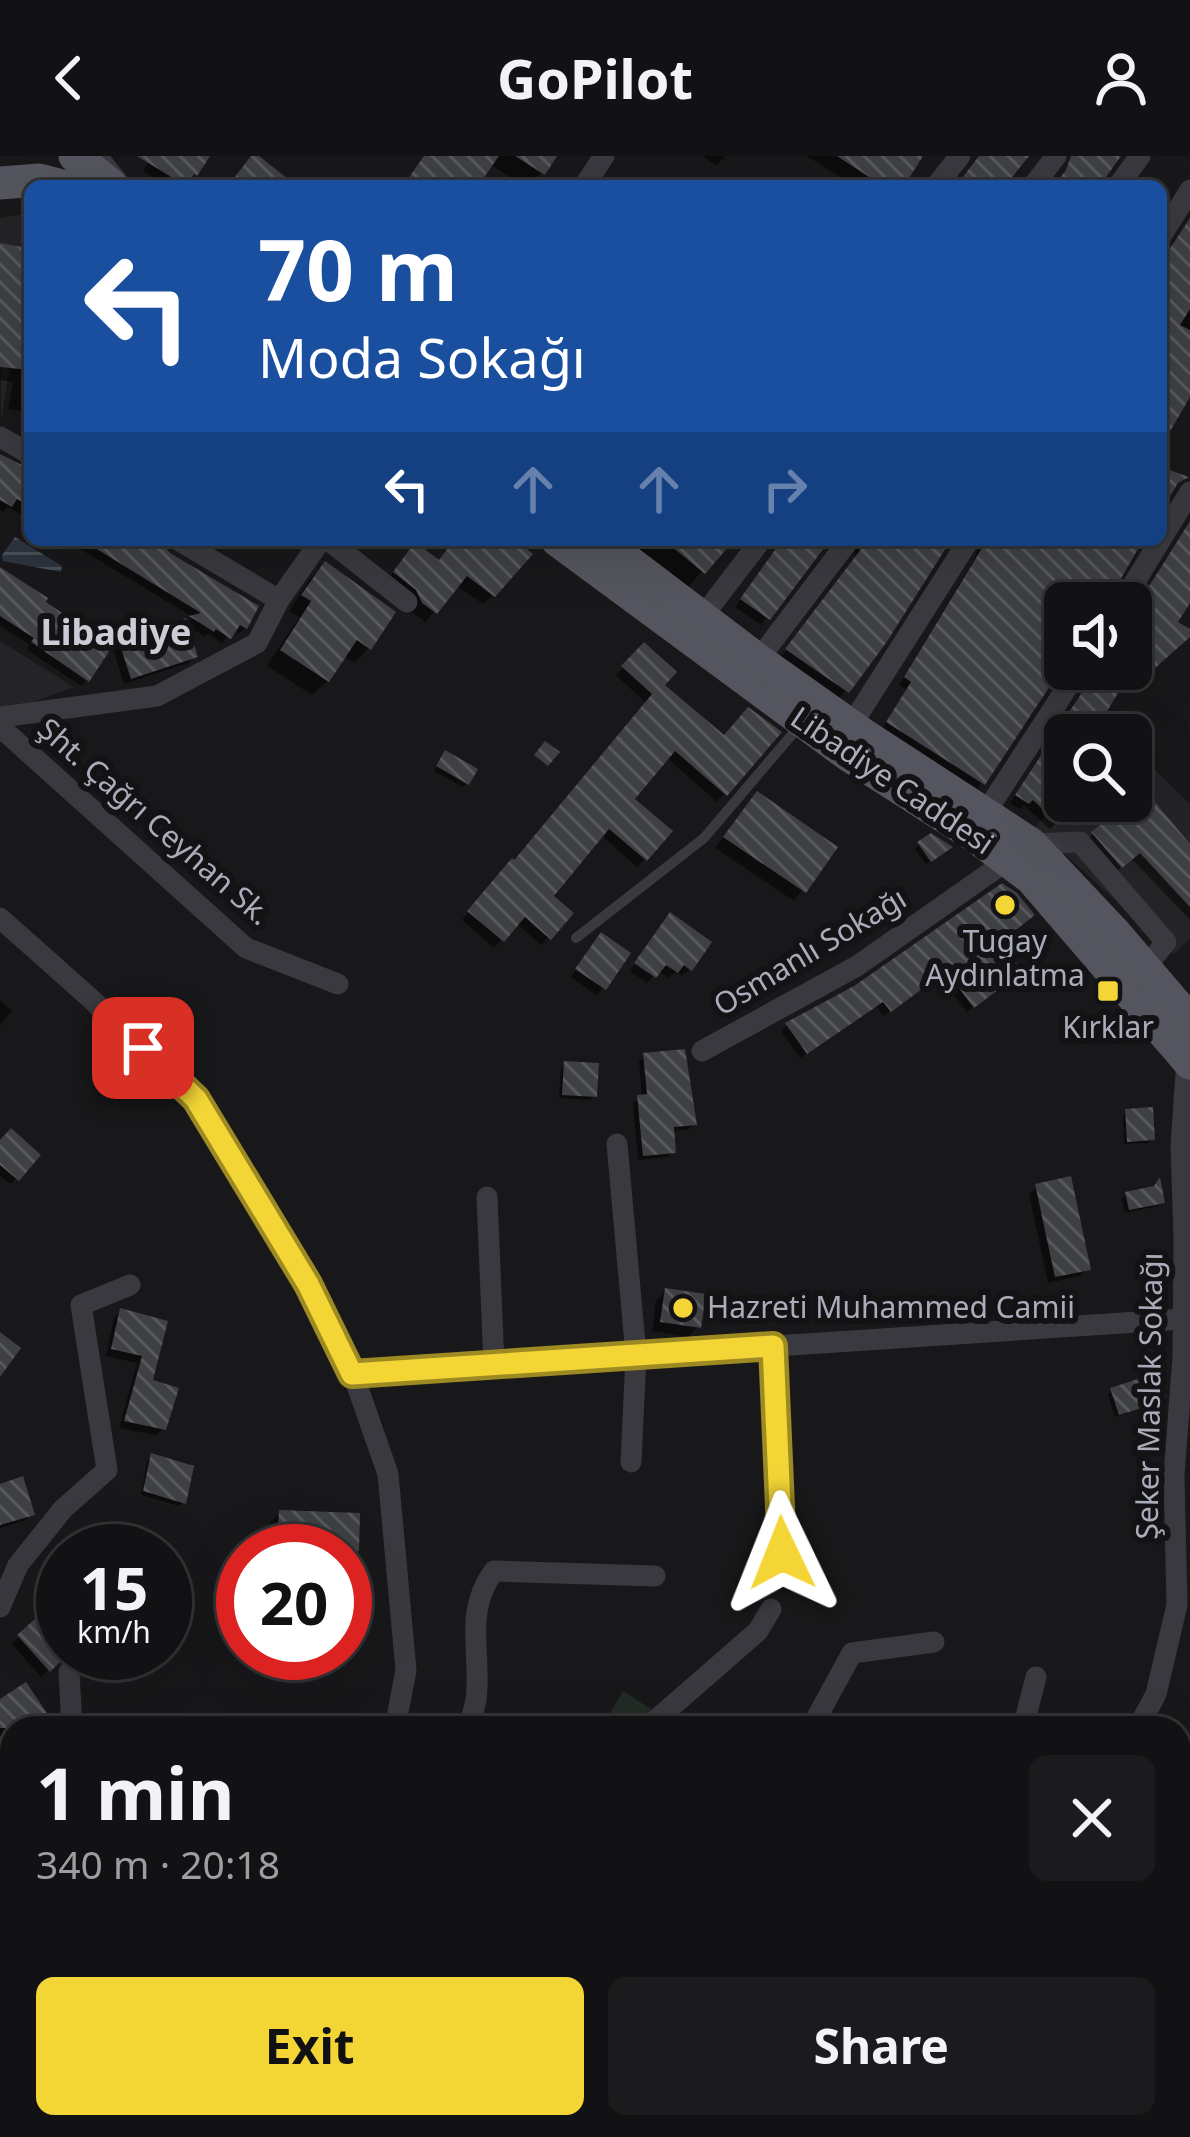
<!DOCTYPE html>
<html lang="en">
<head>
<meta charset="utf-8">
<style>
  :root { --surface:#121214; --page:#1b1b1d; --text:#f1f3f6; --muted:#9c9ea0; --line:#313234; --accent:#f3d536 }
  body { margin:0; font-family:"Noto Sans",sans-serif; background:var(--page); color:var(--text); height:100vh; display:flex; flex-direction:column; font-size:45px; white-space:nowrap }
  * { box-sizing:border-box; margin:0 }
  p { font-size:39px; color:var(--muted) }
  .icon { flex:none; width:66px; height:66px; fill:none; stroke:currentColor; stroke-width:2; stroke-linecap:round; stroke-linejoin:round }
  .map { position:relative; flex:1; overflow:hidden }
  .sheet { position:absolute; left:0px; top:1560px; width:1191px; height:423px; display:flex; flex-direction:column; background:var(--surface); border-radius:36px 36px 0 0; box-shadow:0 12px 48px #0002,0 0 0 3px var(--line) }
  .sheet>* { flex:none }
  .top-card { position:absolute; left:24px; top:24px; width:1143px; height:366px; border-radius:18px; box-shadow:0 12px 48px #0002,0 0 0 3px var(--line); background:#1a4fa0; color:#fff; overflow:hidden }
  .controls { position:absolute; left:1044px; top:426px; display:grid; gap:24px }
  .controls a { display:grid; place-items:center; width:108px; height:108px; border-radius:18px; background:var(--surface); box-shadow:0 12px 48px #0002,0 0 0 3px var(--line); font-size:60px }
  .speed { position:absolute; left:36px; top:1368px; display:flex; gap:24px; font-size:60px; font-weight:700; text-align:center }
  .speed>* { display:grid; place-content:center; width:156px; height:156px; border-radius:50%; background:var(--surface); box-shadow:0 12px 48px #0002,0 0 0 3px var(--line); line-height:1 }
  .speed small { font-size:30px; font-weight:400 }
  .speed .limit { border:18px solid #d22; background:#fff; color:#111 }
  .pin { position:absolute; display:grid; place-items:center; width:102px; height:102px; color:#fff; margin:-51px; border-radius:24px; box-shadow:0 6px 18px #0006 }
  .me { position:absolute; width:132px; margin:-66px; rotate:358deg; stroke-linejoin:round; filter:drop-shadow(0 0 9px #0008) }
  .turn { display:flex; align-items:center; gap:42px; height:252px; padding:0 36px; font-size:54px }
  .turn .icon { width:156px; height:156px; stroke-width:2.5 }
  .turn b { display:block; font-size:84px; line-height:102px }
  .lanes { display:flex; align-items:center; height:114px; padding:0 36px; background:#0003; justify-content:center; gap:60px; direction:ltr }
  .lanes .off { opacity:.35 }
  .round { display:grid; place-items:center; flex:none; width:126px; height:126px; border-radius:18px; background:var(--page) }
  .headline { display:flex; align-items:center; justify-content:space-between; height:204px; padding:0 36px }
  h1 { font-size:72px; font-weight:700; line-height:90px }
  .cta { display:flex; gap:24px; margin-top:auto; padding:24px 36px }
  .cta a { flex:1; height:138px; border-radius:18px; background:var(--accent); color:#111; font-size:48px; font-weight:700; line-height:138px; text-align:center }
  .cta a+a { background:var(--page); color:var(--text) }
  header { display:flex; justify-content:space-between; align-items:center; height:156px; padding:0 36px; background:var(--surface); font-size:54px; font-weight:700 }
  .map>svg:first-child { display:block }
  .built { fill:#242427 }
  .park { fill:url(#park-dots) }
  .pitch { fill:#212a24 }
  .water { fill:url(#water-rules) }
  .shadow { fill:#0007 }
  .building { fill:url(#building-back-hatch) }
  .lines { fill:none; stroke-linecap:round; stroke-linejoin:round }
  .path { stroke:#3e3f46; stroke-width:3; stroke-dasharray:6 9; stroke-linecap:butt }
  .lane { stroke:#39393f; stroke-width:10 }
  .street { stroke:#39393f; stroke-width:21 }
  .primary { stroke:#54555e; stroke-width:33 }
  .route-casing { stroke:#9e8a23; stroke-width:30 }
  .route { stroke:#f3d536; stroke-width:21 }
  .poi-dot { fill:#f3d536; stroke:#131315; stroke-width:4.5 }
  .labels { text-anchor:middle; stroke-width:12; stroke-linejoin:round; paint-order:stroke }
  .street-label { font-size:30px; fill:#aaacba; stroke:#131315 }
  .poi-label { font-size:30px; fill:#aaacba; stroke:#131315 }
  .quarter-label { font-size:36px; font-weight:bold; fill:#cbccd6; stroke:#131315 }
</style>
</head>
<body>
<header><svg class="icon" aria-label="back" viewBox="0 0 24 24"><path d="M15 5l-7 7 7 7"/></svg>GoPilot<svg class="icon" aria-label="person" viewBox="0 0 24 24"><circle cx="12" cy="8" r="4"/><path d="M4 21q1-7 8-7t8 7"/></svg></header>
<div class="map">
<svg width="1190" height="1981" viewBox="0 0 1190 1981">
  <defs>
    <pattern id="park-dots" width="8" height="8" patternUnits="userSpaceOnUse" patternTransform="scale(3)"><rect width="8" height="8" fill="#212a24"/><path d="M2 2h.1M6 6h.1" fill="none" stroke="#3f4642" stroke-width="1.8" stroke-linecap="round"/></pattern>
    <pattern id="water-rules" width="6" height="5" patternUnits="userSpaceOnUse" patternTransform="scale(3)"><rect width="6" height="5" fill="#2d343e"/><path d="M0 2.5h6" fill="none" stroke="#494f58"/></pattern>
    <pattern id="building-back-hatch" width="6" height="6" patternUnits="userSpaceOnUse" patternTransform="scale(3)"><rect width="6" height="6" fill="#3f4044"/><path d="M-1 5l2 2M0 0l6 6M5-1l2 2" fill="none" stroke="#58595d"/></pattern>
  </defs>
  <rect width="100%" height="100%" fill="#18181a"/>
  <g class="built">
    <polygon points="30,57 30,97 1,264 0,62"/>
    <polygon points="0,485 74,531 0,558"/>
    <polygon points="1131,590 1190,648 1190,782 1174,798 1035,671 1065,636 1065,645 1131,645"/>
  </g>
  <g class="park">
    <polygon points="0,1896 12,1922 12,1968 0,1961"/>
    <polygon points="755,1971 930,1971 927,1981 749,1981"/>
  </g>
  <polygon class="pitch" points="623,1535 651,1553 639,1572 601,1572"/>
  <polygon class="water" points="15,381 62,410 61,416 3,405 2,399"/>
  <g class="shadow">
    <polygon points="153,0 208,0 182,30 165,30 143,15"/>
    <polygon points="484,0 554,0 530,30 524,30 482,3"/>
    <polygon points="703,0 725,0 716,10"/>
    <polygon points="807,0 920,0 900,30 854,30"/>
    <polygon points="1190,62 1190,236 1161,286 1161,107"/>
    <polygon points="0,90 30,95 30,257 8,253 13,226 0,224"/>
    <polygon points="0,302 30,316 30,364 8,351 3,356 0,354"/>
    <polygon points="1190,365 1190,442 1174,467 1190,477 1145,519 1131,511 1131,461"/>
    <polygon points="65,384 154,384 245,472 238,478 233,474 222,487 208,478 205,481 186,468 193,461"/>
    <polygon points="455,384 510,384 493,439 483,448 456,429 425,466 413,457 407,444 385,427 405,400 437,407"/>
    <polygon points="627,384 730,384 688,431 659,407 655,411"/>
    <polygon points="784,384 826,384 761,469 735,451"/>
    <polygon points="855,384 948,384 840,542 780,502 855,402"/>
    <polygon points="974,384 1139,384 1104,447 1065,447 1065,505 976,635 881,574 907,534 899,529 975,402 978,392"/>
    <polygon points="325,409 369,492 354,507 343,500 327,525 312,539 267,510 299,461 289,455 310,423"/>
    <polygon points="0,414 41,447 87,524 81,530 27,494 30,489 0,470"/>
    <polygon points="120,486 195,500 188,507 124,528 113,493"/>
    <polygon points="644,490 661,530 724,582 777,576 717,646 666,601 631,643 669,676 645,703 637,711 601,679 550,740 570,758 541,789 516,767 494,792 462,764 646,547 616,519"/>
    <polygon points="1085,513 1130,513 1085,579 1065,579 1065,645 1077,645 1050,673 1024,649 1020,653 1010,647 1085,531"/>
    <polygon points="441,602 467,627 463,631 434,615"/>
    <polygon points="748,649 834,691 794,745 715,692"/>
    <polygon points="1093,678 1190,691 1190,764 1131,702 1114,717 1086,685"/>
    <polygon points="919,689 945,695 926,708 915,693"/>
    <polygon points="664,767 689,813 682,820 676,815 669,822 658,815 647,827 630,815"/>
    <polygon points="594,787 603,832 596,839 571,821"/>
    <polygon points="997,787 1013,821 967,856 938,818 883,860 876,850 800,902 781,875 787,869"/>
    <polygon points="0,844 12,855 0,869"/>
    <polygon points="644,900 693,968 688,974 671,975 673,995 668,1001 638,1004 633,947 642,941 639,906"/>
    <polygon points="566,908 594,940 590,944 559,942 561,912"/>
    <polygon points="1127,956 1152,983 1148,987 1124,988 1123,960"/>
    <polygon points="0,988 37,1000 11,1028 0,1020"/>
    <polygon points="1037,1031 1087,1113 1080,1120 1048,1127 1029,1038"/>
    <polygon points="1126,1039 1162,1046 1158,1050 1125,1057 1122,1043"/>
    <polygon points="666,1135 698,1171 688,1181 652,1175 656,1145"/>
    <polygon points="121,1155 165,1167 150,1226 164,1272 156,1279 119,1272 137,1207 106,1200 114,1162"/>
    <polygon points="1112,1234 1162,1244 1157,1248 1115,1261 1108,1239"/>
    <polygon points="152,1301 183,1346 179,1350 141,1339 147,1305"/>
    <polygon points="0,1331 32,1358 24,1365 0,1372"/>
    <polygon points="280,1357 357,1359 355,1424 345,1434 345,1395 269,1395 270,1367"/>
    <polygon points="85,1378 98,1395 63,1395 63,1425 49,1407 53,1403"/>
    <polygon points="51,1453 63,1466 63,1497 68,1497 41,1521 12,1488"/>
    <polygon points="0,1547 45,1572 12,1572 12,1595 3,1601 0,1596"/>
    <polygon points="1190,1604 1190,1827 1179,1821 1179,1621"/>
    <polygon points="295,1971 320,1971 332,1981 287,1981"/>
    <polygon points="351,1971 400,1971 381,1981 356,1981"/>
  </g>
  <g class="building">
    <polygon points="137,0 210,0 197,20 194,18 186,30"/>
    <polygon points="251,0 259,0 297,30 228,30"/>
    <polygon points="424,0 499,0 478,30 403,30"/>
    <polygon points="515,0 557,0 545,19"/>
    <polygon points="837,0 923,0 904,30 883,30"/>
    <polygon points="979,0 1029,0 1005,30 956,30"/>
    <polygon points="1071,0 1121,0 1106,21 1103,30 1054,30 1066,14"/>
    <polygon points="1190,62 1190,153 1180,169 1190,174 1190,241 1161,291 1161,106"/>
    <polygon points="0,87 28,92 26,99 30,99 30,214 0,211"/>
    <polygon points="0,298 30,313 30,351 17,343 12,351 0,344"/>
    <polygon points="1161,311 1189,321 1178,327 1161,355"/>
    <polygon points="1190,365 1190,447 1178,466 1190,473 1190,481 1154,513 1131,498 1131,459"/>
    <polygon points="82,384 159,384 170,397 259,450 247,473 240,469 231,483 216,473 214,476 189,460 201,457"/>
    <polygon points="454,384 515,384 533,398 495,441 467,420 437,458 422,447 416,434 393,416 415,386 439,404"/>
    <polygon points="664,384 734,384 705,418"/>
    <polygon points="782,384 830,384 770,464 740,443"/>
    <polygon points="864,384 951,384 886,487 849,537 785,493 861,393"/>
    <polygon points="984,384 1143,384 1107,447 1065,447 1065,507 985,629 886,566 911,526 904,521 982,392"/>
    <polygon points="325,405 396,456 371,494 357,484 329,526 280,494 311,445 301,439"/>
    <polygon points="0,411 48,442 46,446 112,491 89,526 31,486 34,482 0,460"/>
    <polygon points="186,462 198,501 131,523 118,483"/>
    <polygon points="644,486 677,516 665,529 724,579 748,551 782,576 727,640 675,595 635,643 673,675 647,705 609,673 554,740 574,757 551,784 525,761 504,786 467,755 512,702 514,704 652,538 621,510"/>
    <polygon points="1094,513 1133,513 1104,560 1088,579 1065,579 1065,645 1081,645 1059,668 1033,644 1029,648 1015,639 1092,521"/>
    <polygon points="545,585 560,596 548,610 534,599"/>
    <polygon points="445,594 478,613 469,629 436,610"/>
    <polygon points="1143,632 1190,688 1190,751 1140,697 1122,712 1091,676 1131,645"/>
    <polygon points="757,635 838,691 806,737 723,681"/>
    <polygon points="931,677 953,691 931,706 917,686"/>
    <polygon points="1002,727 1017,737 1035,759 1000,786 1023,815 974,852 946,815 891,856 883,846 807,898 785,867 854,830"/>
    <polygon points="670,756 712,786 692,815 684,809 678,817 666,809 656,822 634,807"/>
    <polygon points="601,776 631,797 606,834 575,813"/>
    <polygon points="685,893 697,969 674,971 676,997 643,1000 637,939 647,938 643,897"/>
    <polygon points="564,905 599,907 597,941 562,939"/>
    <polygon points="1153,951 1155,984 1127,986 1125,953"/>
    <polygon points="11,972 41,999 19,1025 0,1009 0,984"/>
    <polygon points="1071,1020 1091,1114 1055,1121 1035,1028"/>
    <polygon points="1160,1021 1165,1047 1129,1054 1125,1036 1154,1030"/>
    <polygon points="665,1132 706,1138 701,1172 660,1166"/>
    <polygon points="120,1152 168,1165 153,1224 179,1232 166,1274 124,1265 142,1200 111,1193"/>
    <polygon points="0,1176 21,1192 0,1221"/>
    <polygon points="1160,1216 1166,1232 1165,1245 1119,1259 1110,1232"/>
    <polygon points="151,1297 194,1310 186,1348 143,1335"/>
    <polygon points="23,1320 35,1359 0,1369 0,1328"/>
    <polygon points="279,1354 360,1357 359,1395 277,1395"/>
    <polygon points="85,1374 102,1395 58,1395"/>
    <polygon points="63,1438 63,1503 50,1516 17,1479"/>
    <polygon points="26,1526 57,1572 0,1572 0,1543"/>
  </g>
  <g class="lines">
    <polyline class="path" points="0,1918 12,1906"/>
    <g class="lane">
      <polyline points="104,0 128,30"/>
      <polyline points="576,782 704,682 801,568"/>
      <polyline points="773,1190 782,1397"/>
      <polyline points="458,1971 472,1981"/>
      <polyline points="552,1971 565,1981"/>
      <polyline points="266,1981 268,1971"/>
      <polyline points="636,1981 642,1971"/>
    </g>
    <g class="street">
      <polyline points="584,30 604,0"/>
      <polyline points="936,30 960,0"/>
      <polyline points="1033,30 1056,0"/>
      <polyline points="1118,30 1140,0"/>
      <polyline points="1161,80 1190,34"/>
      <polyline points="0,281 30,298"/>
      <polyline points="178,384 279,444"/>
      <polyline points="328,384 407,446"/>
      <polyline points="1122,447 1190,336"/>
      <polyline points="703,460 761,384"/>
      <polyline points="758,504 849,384"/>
      <polyline points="0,561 157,540 257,487 279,444 321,384"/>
      <polyline points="852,568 969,384"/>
      <polyline points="0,571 246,792 338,828"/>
      <polyline points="984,659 1079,513"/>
      <polyline points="1031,688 1080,686 1166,786 1145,812"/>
      <polyline points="0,762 90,842 196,943 309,1128 353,1218 388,1318 406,1514 395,1572"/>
      <polyline points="702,895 857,810 1008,704"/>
      <polyline points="617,988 636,1199 631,1306"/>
      <polyline points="487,1041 494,1209"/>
      <polyline points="353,1218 1183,1163"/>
      <polyline points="0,1451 18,1409 63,1353 107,1314 81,1149 130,1129"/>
      <polyline points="69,1516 72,1572"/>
      <path d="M 469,1572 C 471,1563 474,1553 476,1544 C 482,1499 463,1456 494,1415 L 655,1420"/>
      <polyline points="654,1572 656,1564 758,1475 771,1453"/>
      <polyline points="811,1572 852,1497 934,1486"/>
      <polyline points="1023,1572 1036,1521"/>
      <polyline points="1138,1572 1156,1538 1177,1449 1174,1320 1183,1200 1184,1082 1181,990 1187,903"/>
      <polyline points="0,1715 12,1701"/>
      <polyline points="0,1821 12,1851"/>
      <polyline points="53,1971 56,1981"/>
      <polyline points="226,1971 228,1981"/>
      <polyline points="492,1971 505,1981"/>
      <polyline points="189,1981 196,1971"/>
      <polyline points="945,1981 948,1971"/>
    </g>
    <g class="primary">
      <polyline points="75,0 112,30"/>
      <polyline points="0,27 39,24 62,30"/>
      <polyline points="557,384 847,598 972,678 1031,722 1190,907"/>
      <polyline points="600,384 758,504 861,577 1031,688 1114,776 1190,865"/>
    </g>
  </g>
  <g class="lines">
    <g class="route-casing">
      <polyline id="route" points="143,892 196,943 308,1128 352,1218 773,1190 782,1397"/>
    </g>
    <use href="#route" class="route"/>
  </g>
  <g class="poi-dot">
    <circle cx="1005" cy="749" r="12"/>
    <rect x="1096" y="823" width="24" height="24" rx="6"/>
    <circle cx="683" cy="1152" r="12"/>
  </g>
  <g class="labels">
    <g class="street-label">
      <text transform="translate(892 625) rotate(34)" y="10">Libadiye Caddesi</text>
      <text transform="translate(154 666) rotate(41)" y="10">Şht. Çağrı Ceyhan Sk.</text>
      <text transform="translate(810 796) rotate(-31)" y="10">Osmanlı Sokağı</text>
      <text transform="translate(1150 1240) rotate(-89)" y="10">Şeker Maslak Sokağı</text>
    </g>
    <g class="poi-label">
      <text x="1005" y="796">Tugay<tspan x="1005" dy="34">Aydınlatma</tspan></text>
      <text x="1108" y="882">Kırklar</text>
      <text x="707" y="1162" text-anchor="start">Hazreti Muhammed Camii</text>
    </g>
    <g class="quarter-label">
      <text x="116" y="489">Libadiye</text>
    </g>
  </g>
</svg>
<div class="controls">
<a><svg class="icon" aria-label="sound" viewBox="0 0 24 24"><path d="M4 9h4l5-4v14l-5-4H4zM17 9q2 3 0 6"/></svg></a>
<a><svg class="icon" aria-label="search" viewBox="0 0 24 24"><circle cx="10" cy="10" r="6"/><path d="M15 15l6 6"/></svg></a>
</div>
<div class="speed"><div>15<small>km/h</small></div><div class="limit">20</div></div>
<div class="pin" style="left:143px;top:892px;background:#d93025"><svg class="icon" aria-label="arrive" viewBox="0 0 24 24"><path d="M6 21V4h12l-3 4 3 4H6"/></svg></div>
<svg class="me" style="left:782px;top:1397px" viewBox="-20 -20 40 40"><path d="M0-17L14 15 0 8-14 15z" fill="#f3d536" stroke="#fff" stroke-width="4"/></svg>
<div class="top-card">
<div class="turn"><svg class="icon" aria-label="left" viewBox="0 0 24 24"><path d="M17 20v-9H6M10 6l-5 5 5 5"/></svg><div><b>70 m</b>Moda Sokağı</div></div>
<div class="lanes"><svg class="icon" aria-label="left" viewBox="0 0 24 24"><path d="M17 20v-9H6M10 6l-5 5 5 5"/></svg><svg class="icon off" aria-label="ahead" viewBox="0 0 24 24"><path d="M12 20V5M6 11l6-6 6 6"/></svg><svg class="icon off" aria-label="ahead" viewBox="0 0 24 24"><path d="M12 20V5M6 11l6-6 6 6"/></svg><svg class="icon off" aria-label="right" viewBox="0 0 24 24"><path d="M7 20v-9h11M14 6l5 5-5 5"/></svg></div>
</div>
<section class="sheet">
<div class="headline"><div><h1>1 min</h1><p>340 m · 20:18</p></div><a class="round"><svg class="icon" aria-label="close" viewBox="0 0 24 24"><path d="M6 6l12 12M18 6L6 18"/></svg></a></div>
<div class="cta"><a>Exit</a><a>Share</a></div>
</section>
</div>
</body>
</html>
